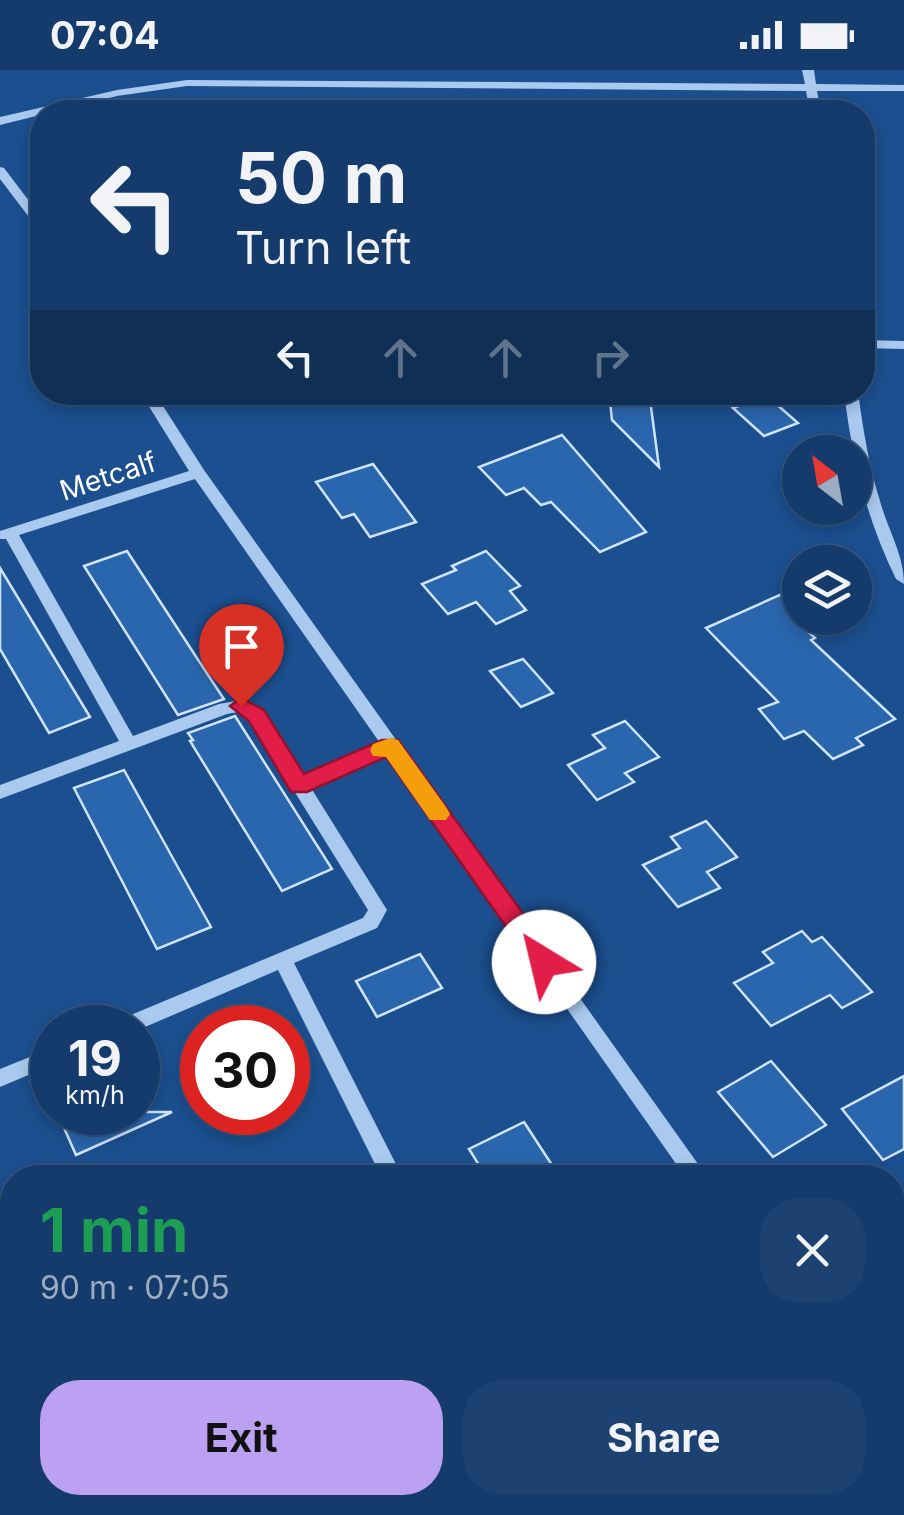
<!DOCTYPE html>
<html lang="en">
<head>
<meta charset="utf-8">
<style>
  :root { --surface:#143b6b; --page:#1d4271; --text:#f1f3f6; --muted:#9dadc1; --line:#33557e; --accent:#bca0f2 }
  body { margin:0; font-family:Inter,sans-serif; background:var(--page); color:var(--text); height:100vh; display:flex; flex-direction:column; font-size:38px; white-space:nowrap }
  * { box-sizing:border-box; margin:0 }
  p { font-size:32px; color:var(--muted) }
  .icon { flex:none; width:55px; height:55px; fill:none; stroke:currentColor; stroke-width:2; stroke-linecap:round; stroke-linejoin:round }
  .map { position:relative; flex:1; overflow:hidden }
  .panel { position:absolute; left:0px; top:1095px; width:905px; height:350px; display:flex; flex-direction:column; background:var(--surface); border-radius:40px 40px 0 0; box-shadow:0 5px 15px #0003,0 0 0 2px var(--line) }
  .panel>* { flex:none }
  .guide { position:absolute; left:30px; top:30px; width:845px; height:305px; border-radius:40px; box-shadow:0 5px 15px #0003,0 0 0 2px var(--line); background:#143b6b; color:var(--text); overflow:hidden }
  .needle { width:65px; rotate:329deg }
  .buttons { position:absolute; left:782px; top:365px; display:grid; gap:20px }
  .buttons a { display:grid; place-items:center; width:90px; height:90px; border-radius:50%; background:var(--surface); box-shadow:0 5px 15px #0003,0 0 0 2px var(--line); font-size:50px }
  .speed { position:absolute; left:30px; top:935px; display:flex; gap:20px; font-size:50px; font-weight:700; text-align:center }
  .speed>* { display:grid; place-content:center; width:130px; height:130px; border-radius:50%; background:var(--surface); box-shadow:0 5px 15px #0003,0 0 0 2px var(--line); line-height:1 }
  .speed small { font-size:25px; font-weight:400 }
  .speed .limit { border:15px solid #d22; background:#fff; color:#111 }
  .pin { position:absolute; display:grid; place-items:center; width:85px; height:85px; color:#fff; margin:-102px -42px; border-radius:50% 50% 50% 0; rotate:-45deg; box-shadow:0 0 10px #0007 }
  .pin .icon { rotate:45deg }
  .me { position:absolute; width:110px; margin:-55px; rotate:324deg; stroke-linejoin:round; filter:drop-shadow(0 0 8px #0008) }
  .turn { display:flex; align-items:center; gap:35px; height:210px; padding:0 40px; font-size:45px }
  .turn .icon { width:130px; height:130px; stroke-width:2.5 }
  .turn b { display:block; font-size:70px; line-height:85px }
  .lanes { display:flex; align-items:center; height:95px; padding:0 40px; background:#0003; justify-content:center; gap:50px; direction:ltr }
  .lanes .off { opacity:.35 }
  .round { display:grid; place-items:center; flex:none; width:105px; height:105px; border-radius:40px; background:var(--page) }
  .summary { display:flex; align-items:center; justify-content:space-between; height:170px; padding:0 40px }
  h1 { font-size:60px; font-weight:700; line-height:75px; color:#1e9e55 }
  .button { display:flex; gap:20px; margin-top:auto; padding:20px 40px }
  .button a { flex:1; height:115px; border-radius:40px; background:var(--accent); color:#111; font-size:40px; font-weight:700; line-height:115px; text-align:center }
  .button a+a { background:var(--page); color:var(--text) }
  .status { display:flex; justify-content:space-between; align-items:center; height:70px; padding:0 50px; background:var(--surface); direction:ltr }
  .status svg { height:28px; fill:currentColor }
  .map>svg:first-child { display:block }
  .building { fill:#2a66ad; stroke:#cfe3fa; stroke-width:2.5 }
  .lines { fill:none; stroke-linecap:round; stroke-linejoin:round }
  .minor { fill:#a9c9ee; fill-rule:evenodd }
  .route { fill:#e11d48; stroke:#92132f; stroke-width:2.5 }
  .slow { fill:#f59e0b }
  .labels { text-anchor:middle; stroke-width:10; stroke-linejoin:round; paint-order:stroke }
  .street-label { font-size:28px; fill:#fff; stroke:#1b4f8f }
</style>
</head>
<body>
<div class="status"><b>07:04</b><svg viewBox="0 0 49 12"><path d="M0 12V9h3v3zM5 12V6h3v6zM10 12V3h3v9zM15 12V0h3v12zM26 1h20v11H26zM47 4h2v5h-2z"/></svg></div>
<div class="map">
<svg width="904" height="1445" viewBox="0 0 904 1445">
  <rect width="100%" height="100%" fill="#1b4f8f"/>
  <g class="building">
    <polygon points="609,322 649,322 659,397 612,350"/>
    <polygon points="767,326 798,353 764,366 733,338"/>
    <polygon points="562,365 646,462 600,482 551,432 541,435 524,418 506,425 479,397"/>
    <polygon points="373,394 416,452 370,467 354,444 342,448 316,412"/>
    <polygon points="127,481 210,608 224,629 178,645 84,496"/>
    <polygon points="486,481 520,516 510,521 526,540 496,554 476,532 448,544 422,514 456,500 452,496"/>
    <polygon points="0,498 90,647 49,663 0,579"/>
    <polygon points="800,516 800,554 815,568 811,570 895,649 856,668 863,675 833,689 804,661 784,669 759,639 778,632 706,558"/>
    <polygon points="523,589 553,623 521,637 490,601"/>
    <polygon points="235,646 332,799 282,821 190,671 193,670 188,663"/>
    <polygon points="625,651 659,687 625,703 634,712 597,730 568,695 605,678 593,665"/>
    <polygon points="124,700 211,857 157,879 74,718"/>
    <polygon points="706,751 737,787 707,802 720,818 678,837 643,795 680,778 671,767"/>
    <polygon points="802,861 812,872 822,867 872,922 842,938 830,925 771,956 734,913 773,893 763,882"/>
    <polygon points="420,884 442,918 377,947 356,911"/>
    <polygon points="771,991 826,1055 773,1087 718,1022"/>
    <polygon points="904,1006 904,1079 883,1090 842,1039"/>
    <polygon points="57,1042 172,1042 76,1085"/>
    <polygon points="524,1052 552,1095 527,1108 487,1108 469,1079"/>
  </g>
  <g class="lines">
    <g class="minor">
      <polygon points="802,0 814,0 816,14 904,15 904,21 817,21 821,42 810,42 806,21 187,16 117,26 0,55 0,47 117,20 187,10 805,14"/>
      <polygon points="0,97 4,98 42,148 42,160 38,159 0,109"/>
      <polygon points="862,270 904,271 904,279 862,278"/>
      <path d="M 140,322 L 154,322 L 204,400 L 708,1108 L 686,1108 L 388,684 L 311,718 L 387,840 L 377,858 L 294,893 L 403,1108 L 382,1108 L 278,900 L 138,960 L 138,958 L 111,958 L 114,952 L 363,848 L 368,840 L 250,650 L 238,642 L 227,644 L 0,729 L 0,715 L 119,671 L 6,469 L 0,469 L 0,461 L 189,401 ZM 195,409 L 380,673 L 303,707 L 262,642 L 241,630 L 219,634 L 133,666 L 19,465 Z"/>
      <path d="M 844,322 L 858,322 C 863,359 869,396 880,431 C 888,460 904,485 904,514 L 896,509 C 866,448 852,388 844,322 Z"/>
      <polygon points="52,978 52,995 0,1017 0,999"/>
      <polygon points="0,1257 8,1261 12,1271 12,1308 4,1305 0,1295"/>
      <polygon points="892,1368 904,1376 904,1407 892,1399"/>
      <polygon points="60,1432 84,1432 90,1445 66,1445"/>
      <path d="M 101,1432 L 137,1432 C 129,1445 107,1445 90,1445 L 94,1437 Z"/>
    </g>
  </g>
  <polygon class="route" points="241,628 264,640 304,704 382,670 398,670 553,885 557,892 553,899 536,899 386,687 307,722 291,722 249,651 230,636"/>
  <polygon class="slow" points="390,668 398,670 446,737 450,744 446,750 430,750 386,687 373,686 370,680 373,674"/>
  <g class="labels">
    <g class="street-label">
      <text transform="translate(108 406) rotate(-18)" y="10">Metcalf</text>
    </g>
  </g>
</svg>
<div class="buttons">
<a><svg class="needle" viewBox="-14 -14 28 28"><path d="M0-13l5 13h-10z" fill="#e53935"/><path d="M0 13l5-13h-10z" fill="#9dadc1"/></svg></a>
<a><svg class="icon" aria-label="layers" viewBox="0 0 24 24"><path d="M12 4l9 5-9 5-9-5zM3 14l9 5 9-5"/></svg></a>
</div>
<div class="speed"><div>19<small>km/h</small></div><div class="limit">30</div></div>
<div class="pin" style="left:241px;top:636px;background:#d93025"><svg class="icon" aria-label="arrive" viewBox="0 0 24 24"><path d="M6 21V4h12l-3 4 3 4H6"/></svg></div>
<svg class="me" style="left:544px;top:892px" viewBox="-20 -20 40 40"><circle r="19" fill="#fff"/><path d="M0-13L10 11 0 6-10 11z" fill="#e11d48"/></svg>
<div class="guide">
<div class="turn"><svg class="icon" aria-label="left" viewBox="0 0 24 24"><path d="M17 20v-9H6M10 6l-5 5 5 5"/></svg><div><b>50 m</b>Turn left</div></div>
<div class="lanes"><svg class="icon" aria-label="left" viewBox="0 0 24 24"><path d="M17 20v-9H6M10 6l-5 5 5 5"/></svg><svg class="icon off" aria-label="ahead" viewBox="0 0 24 24"><path d="M12 20V5M6 11l6-6 6 6"/></svg><svg class="icon off" aria-label="ahead" viewBox="0 0 24 24"><path d="M12 20V5M6 11l6-6 6 6"/></svg><svg class="icon off" aria-label="right" viewBox="0 0 24 24"><path d="M7 20v-9h11M14 6l5 5-5 5"/></svg></div>
</div>
<section class="panel">
<div class="summary"><div><h1>1 min</h1><p>90 m · 07:05</p></div><a class="round"><svg class="icon" aria-label="close" viewBox="0 0 24 24"><path d="M6 6l12 12M18 6L6 18"/></svg></a></div>
<div class="button"><a>Exit</a><a>Share</a></div>
</section>
</div>
</body>
</html>
